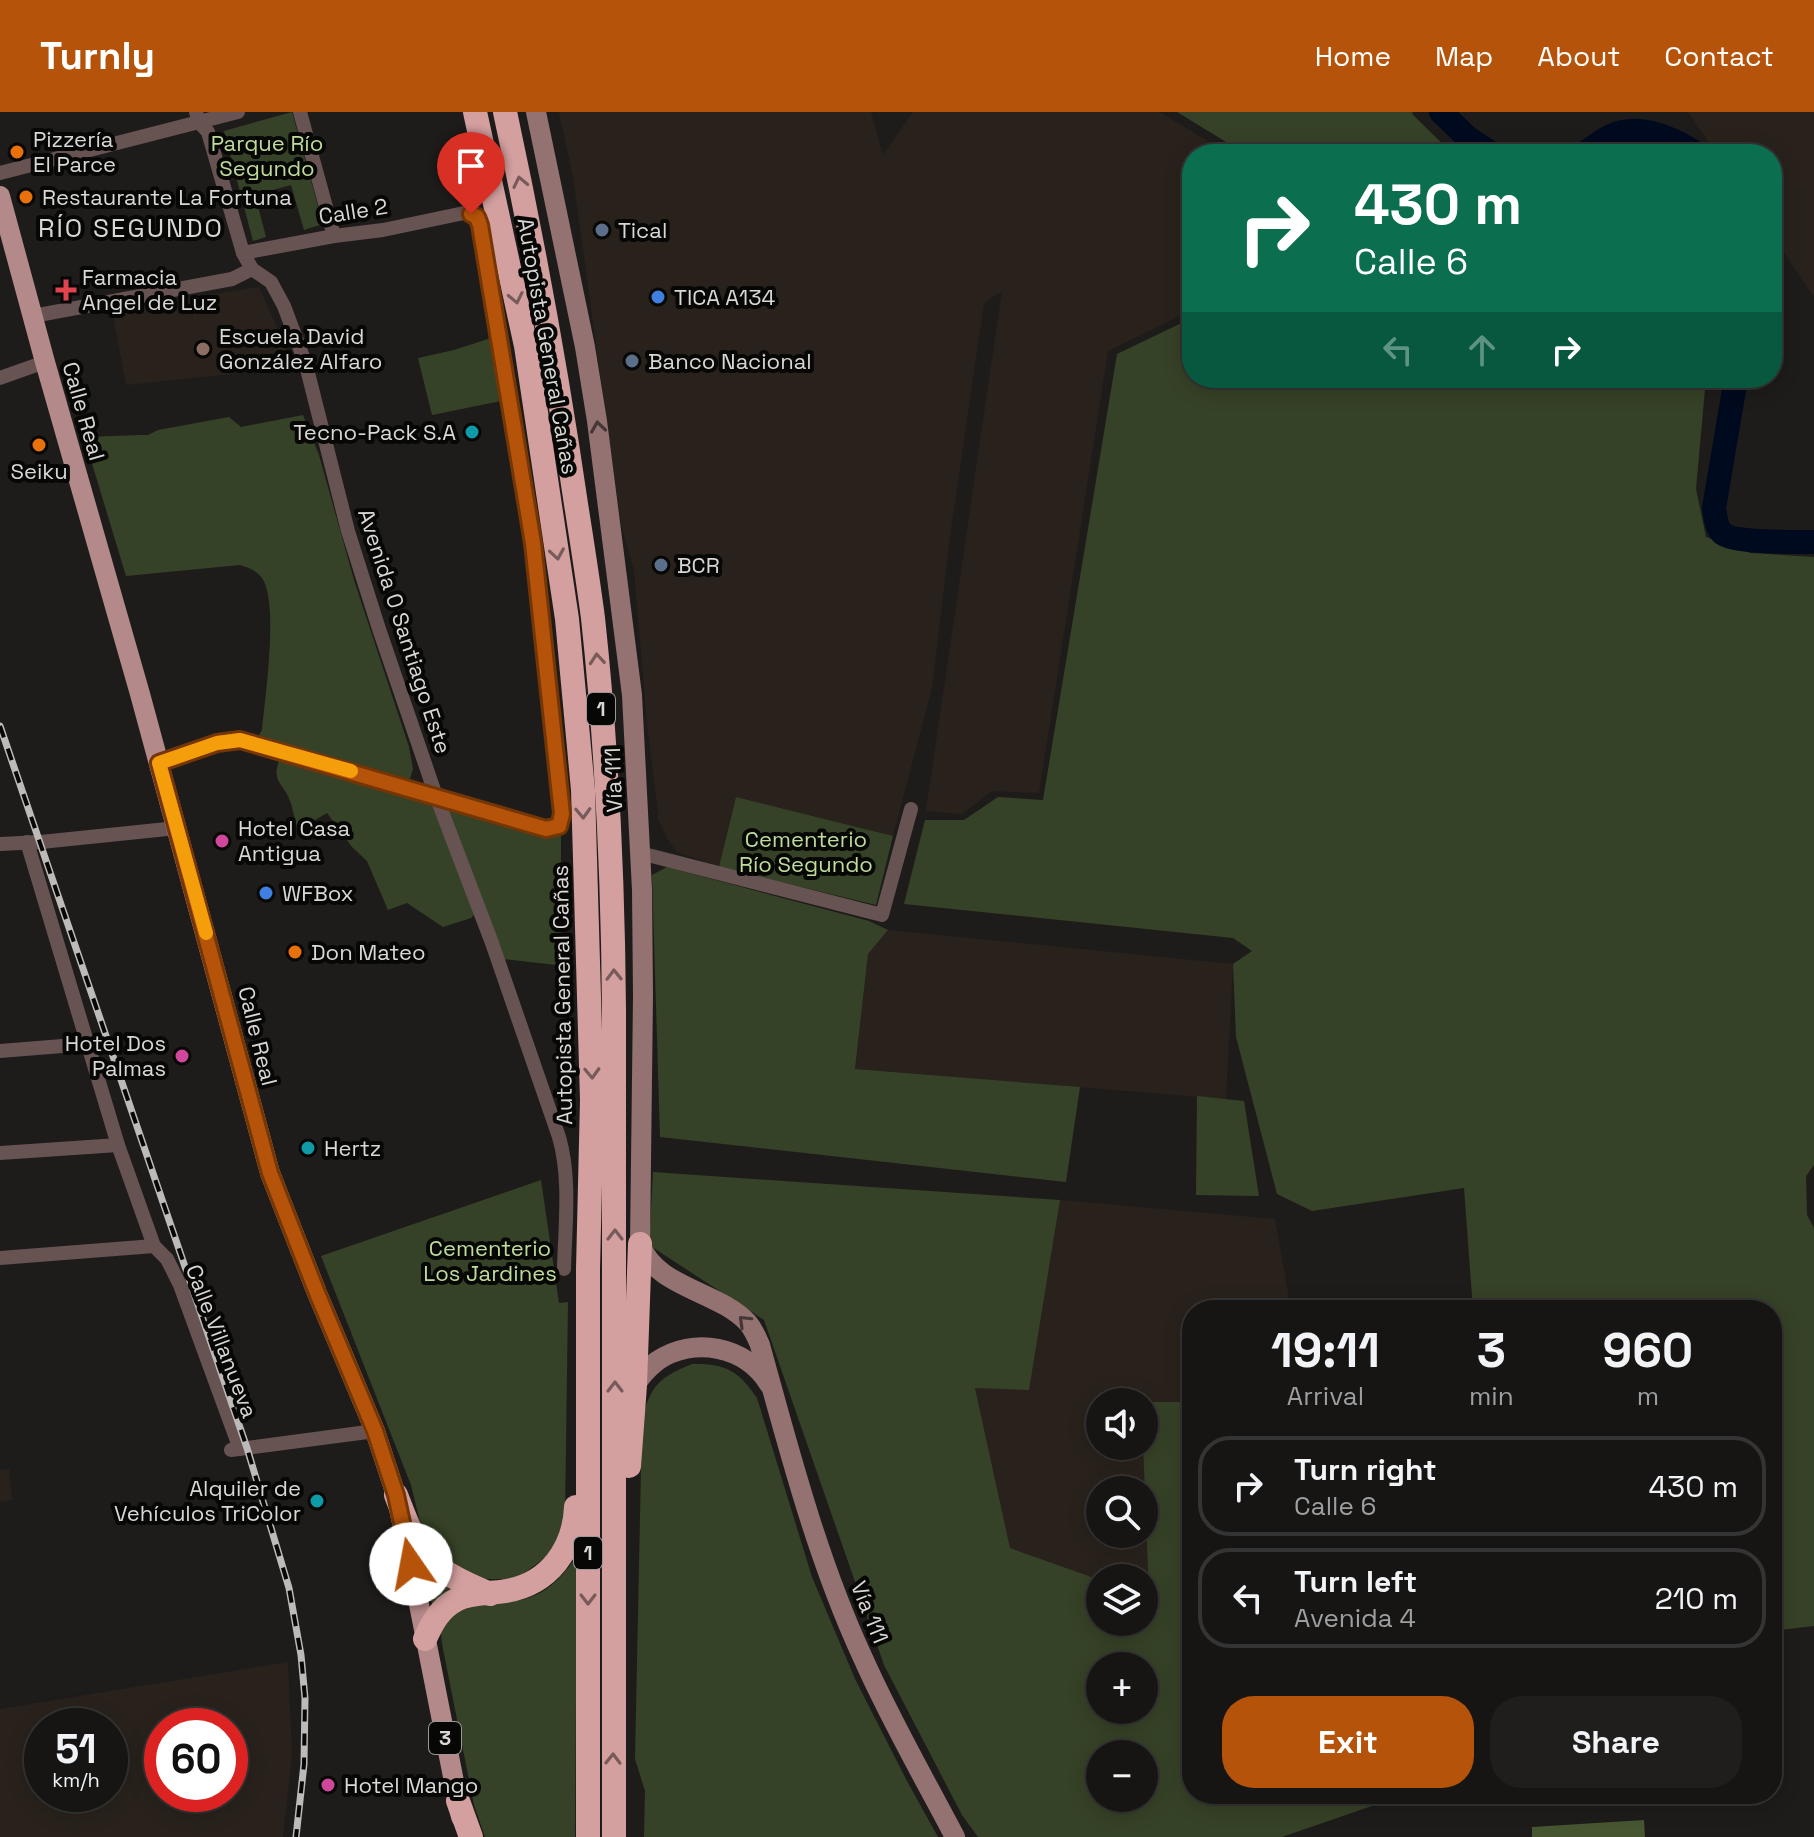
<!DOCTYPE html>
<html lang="en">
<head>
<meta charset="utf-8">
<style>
  :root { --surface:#161514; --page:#1f1e1d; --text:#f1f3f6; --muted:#9e9fa0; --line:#353434; --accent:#b45309 }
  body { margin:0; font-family:"Space Grotesk",sans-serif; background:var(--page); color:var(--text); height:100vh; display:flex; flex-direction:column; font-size:30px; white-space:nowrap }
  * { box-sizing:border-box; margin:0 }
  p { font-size:26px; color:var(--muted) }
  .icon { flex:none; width:44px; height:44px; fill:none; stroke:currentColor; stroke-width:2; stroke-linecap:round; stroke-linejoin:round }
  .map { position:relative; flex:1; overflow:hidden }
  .panel { position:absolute; left:1182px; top:1188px; width:600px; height:504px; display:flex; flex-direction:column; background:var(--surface); border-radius:32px; box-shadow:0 4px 20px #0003,0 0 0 2px var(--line) }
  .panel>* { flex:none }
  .guide { position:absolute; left:1182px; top:32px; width:600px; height:244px; border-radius:32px; box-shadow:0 4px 20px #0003,0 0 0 2px var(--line); background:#0b6e4f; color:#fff; overflow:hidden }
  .buttons { position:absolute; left:1086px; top:1276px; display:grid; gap:16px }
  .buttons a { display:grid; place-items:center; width:72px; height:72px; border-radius:50%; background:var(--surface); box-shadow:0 4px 20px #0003,0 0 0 2px var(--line); font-size:40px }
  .speed { position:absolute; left:24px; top:1596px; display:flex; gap:16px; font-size:40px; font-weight:700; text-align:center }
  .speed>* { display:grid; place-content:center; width:104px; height:104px; border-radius:50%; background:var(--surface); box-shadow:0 4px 20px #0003,0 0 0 2px var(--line); line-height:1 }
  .speed small { font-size:20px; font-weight:400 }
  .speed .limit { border:12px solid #d22; background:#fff; color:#111 }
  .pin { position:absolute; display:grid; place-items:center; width:68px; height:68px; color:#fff; margin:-82px -34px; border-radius:50% 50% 50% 0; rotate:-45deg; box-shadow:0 0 8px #0007 }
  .pin .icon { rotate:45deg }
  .me { position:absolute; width:88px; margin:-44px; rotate:348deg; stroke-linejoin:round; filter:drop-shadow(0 0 6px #0008) }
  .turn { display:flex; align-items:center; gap:28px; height:168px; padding:0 40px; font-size:36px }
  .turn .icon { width:104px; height:104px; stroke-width:2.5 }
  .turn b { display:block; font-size:56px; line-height:68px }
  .lanes { display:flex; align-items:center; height:76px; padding:0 40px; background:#0003; justify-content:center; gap:40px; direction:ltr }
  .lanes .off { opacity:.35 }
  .eta { display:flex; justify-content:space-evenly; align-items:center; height:136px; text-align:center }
  .eta b { font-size:48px; font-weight:700; line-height:56px }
  .action { display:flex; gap:16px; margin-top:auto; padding:16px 40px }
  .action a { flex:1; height:92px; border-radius:32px; background:var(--accent); color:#fff; font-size:32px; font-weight:700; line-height:92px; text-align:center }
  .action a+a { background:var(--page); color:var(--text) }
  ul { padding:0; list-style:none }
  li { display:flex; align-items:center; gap:24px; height:100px; margin:0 16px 12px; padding:0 24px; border:4px solid var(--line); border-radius:32px }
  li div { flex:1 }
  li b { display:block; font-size:30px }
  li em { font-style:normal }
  header { display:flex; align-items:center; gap:48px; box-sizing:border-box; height:112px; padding:0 40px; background:var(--accent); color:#fff }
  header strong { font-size:38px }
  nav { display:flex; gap:44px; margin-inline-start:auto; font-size:28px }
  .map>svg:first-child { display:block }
  .built { fill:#29221c; fill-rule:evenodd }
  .green { fill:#364227; fill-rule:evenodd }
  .forest { fill:#465630 }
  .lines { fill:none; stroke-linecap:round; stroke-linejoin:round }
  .river { stroke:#000a1e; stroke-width:24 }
  .street { stroke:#685353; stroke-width:14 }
  .secondary { stroke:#937271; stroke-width:20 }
  .primary { stroke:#b48989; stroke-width:20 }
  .highway { stroke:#d39f9f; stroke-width:24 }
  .rail-casing { stroke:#bcbbb9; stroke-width:7 }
  .rail { stroke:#070706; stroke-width:4; stroke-dasharray:12; stroke-linecap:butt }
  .oneway { stroke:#775b5a }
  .oneway2 { stroke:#463736 }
  .route-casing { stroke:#753606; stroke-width:20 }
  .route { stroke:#b45309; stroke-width:14 }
  .slow { stroke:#f59e0b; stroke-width:14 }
  .food-dot { fill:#e8710a; stroke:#070706; stroke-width:3 }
  .service-dot { fill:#5c6f8a; stroke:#070706; stroke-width:3 }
  .health-dot { fill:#e0444e; stroke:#070706; stroke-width:3 }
  .shop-dot { fill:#3f7fe0; stroke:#070706; stroke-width:3 }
  .education-dot { fill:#8d6e63; stroke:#070706; stroke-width:3 }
  .culture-dot { fill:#0f9aa8; stroke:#070706; stroke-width:3 }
  .hotel-dot { fill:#d1479c; stroke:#070706; stroke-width:3 }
  .labels { text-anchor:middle; stroke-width:8; stroke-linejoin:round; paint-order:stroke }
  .shield { fill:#070706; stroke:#9a9998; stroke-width:2 }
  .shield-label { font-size:20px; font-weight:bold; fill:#d9d8d6 }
  .poi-label { font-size:22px; fill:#d9d8d6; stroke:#070706; text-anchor:start }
  .park-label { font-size:22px; fill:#bfdc9a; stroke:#070706 }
  .street-label { font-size:22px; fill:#d9d8d6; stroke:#070706 }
  .quarter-label { font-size:26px; letter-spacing:2px; fill:#d9d8d6; stroke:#070706 }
</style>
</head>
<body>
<header>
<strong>Turnly</strong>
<nav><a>Home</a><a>Map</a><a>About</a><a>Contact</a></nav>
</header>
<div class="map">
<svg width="1814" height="1725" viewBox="0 0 1814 1725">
  <rect width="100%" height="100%" fill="#1e1c1a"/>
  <g class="built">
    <polygon points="559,0 871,0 883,43 913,0 1159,0 1223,38 1223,42 1192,42 1192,198 1108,239 1039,681 992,679 962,702 926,699 1002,179 984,191 950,424 932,576 893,724 736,685 719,755 677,740 668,728 657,705 658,700 647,612 634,458 621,413 573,65"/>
    <polygon points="1688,0 1814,0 1814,185 1772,123 1772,42 1717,42"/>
    <polygon points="259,175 295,255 126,273 112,198"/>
    <polygon points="888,818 1233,852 1226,987 855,957 868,842"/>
    <path d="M 1060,1088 L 1275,1107 L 1291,1198 L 1192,1198 L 1192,1290 L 1100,1290 L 1100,1334 L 1143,1334 L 1149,1485 L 1144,1483 L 1144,1466 L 1100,1466 L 1100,1468 L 1010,1436 L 975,1275 L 1029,1277 ZM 1100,1378 L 1144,1378 L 1144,1422 L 1100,1422 Z"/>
    <polygon points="9,1357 12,1388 0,1390 0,1358"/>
    <path d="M 288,1550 L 292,1643 L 283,1725 L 0,1725 L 0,1597 ZM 42,1614 L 110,1614 L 110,1682 L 42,1682 ZM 230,1614 L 230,1682 L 162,1682 L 162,1614 Z"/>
  </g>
  <g class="green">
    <polygon points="292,0 323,112 304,118 291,73 255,83 266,125 253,129 224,19"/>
    <polygon points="1177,0 1412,0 1413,3 1453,42 1231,42 1231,33"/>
    <polygon points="1192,206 1192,266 1706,266 1696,377 1706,425 1751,441 1814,445 1814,1053 1806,1064 1807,1103 1814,1116 1814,1514 1772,1519 1772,1198 1473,1198 1464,1076 1312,1099 1277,1082 1236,925 1233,852 1252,839 1233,826 904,792 925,708 964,708 998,685 1043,688 1117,242"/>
    <polygon points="494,225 501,289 432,303 418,246 454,238"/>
    <path d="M 303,303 L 319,343 L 354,468 L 409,635 L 413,657 L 410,667 L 257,626 L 262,618 C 265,586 279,490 262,466 C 256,458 249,456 240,453 L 126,464 L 84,325 L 140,323 L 148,323 L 158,318 L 229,305 L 241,315 Z"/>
    <path d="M 280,646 L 426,687 L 432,693 L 466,777 L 474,803 L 471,806 L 443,815 L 407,791 L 388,798 L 367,749 L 352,735 L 327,701 L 298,718 C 294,707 293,694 288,684 C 279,667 272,668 280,646 Z"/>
    <polygon points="736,685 893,724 876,793 719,755"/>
    <polygon points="447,690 561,724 561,851 556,853 503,847 443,694"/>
    <polygon points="667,755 869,809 888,818 868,842 855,957 1080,975 1066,1070 660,1025 652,763"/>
    <polygon points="1197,984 1244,989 1259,1084 1196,1083"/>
    <path d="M 653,1060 L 1060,1088 L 1029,1278 L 975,1276 L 1010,1436 L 1100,1468 L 1100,1510 L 1144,1510 L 1144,1483 L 1149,1484 L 1143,1334 L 1144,1290 L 1142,1290 L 1192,1290 L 1192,1682 L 1395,1682 L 1395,1686 L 1282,1725 L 978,1725 L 962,1703 L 884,1553 L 764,1208 L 649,1133 ZM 1100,1554 L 1144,1554 L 1144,1598 L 1100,1598 ZM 1100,1642 L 1144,1642 L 1144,1686 L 1100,1686 Z"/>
    <polygon points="541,1068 559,1191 568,1190 565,1401 557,1429 546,1445 523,1462 509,1467 484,1467 455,1458 424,1426 411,1373 321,1144"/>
    <path d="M 692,1252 C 725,1251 739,1259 757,1286 L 812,1465 L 855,1567 L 908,1671 L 938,1725 L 644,1725 L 645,1679 L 635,1647 L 642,1310 C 649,1275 659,1265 692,1252 Z"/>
    <path d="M 577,1444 L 575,1725 L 485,1725 L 474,1693 L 443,1537 C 442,1529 439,1518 443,1512 C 458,1488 506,1495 531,1485 C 551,1478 565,1461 577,1444 Z"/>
    <polygon points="424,1451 460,1478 433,1497"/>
  </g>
  <polygon class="forest" points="1644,1708 1645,1725 1532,1725 1532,1715"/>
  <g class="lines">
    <g class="river">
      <polyline points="1441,0 1468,26 1493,42"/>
      <path d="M 1584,42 C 1592,36 1602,28 1611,24 C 1639,11 1669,25 1693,39 L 1695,42"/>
      <path d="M 1734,266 L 1734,278 L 1714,396 C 1715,403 1716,415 1722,421 C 1733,431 1796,430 1814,430"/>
    </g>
    <g class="street">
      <path d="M 196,0 L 199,10 L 208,20 L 243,141 L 252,157 L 271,170 L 284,194 L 306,253 L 348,419 L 379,517 L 436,684 L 492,831 L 559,1025 C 571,1066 565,1115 564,1157"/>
      <polyline points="300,0 334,124"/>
      <polyline points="0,61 238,0"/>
      <polyline points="33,204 232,167 252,157"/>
      <polyline points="0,266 45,250"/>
      <polyline points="159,651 217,631 240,628 546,717 559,714 562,702 533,431 480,113 477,105 464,101 383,118 334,124 243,141"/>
      <polyline points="27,730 118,1033 154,1134 167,1147 180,1173 240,1337"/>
      <polyline points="0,732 41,730 177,716"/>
      <polyline points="640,741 882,803 911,697"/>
      <polyline points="0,939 87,932"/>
      <polyline points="0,1041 118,1033"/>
      <polyline points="0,1146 154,1134"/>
      <polyline points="231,1338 375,1319"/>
    </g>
    <g class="secondary">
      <path d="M 536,0 L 585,235 L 597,309 L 632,583 L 642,778 L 643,884 L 640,1132 C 656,1176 719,1179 748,1211 C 754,1218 757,1226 760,1233 C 789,1338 817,1447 863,1546 C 890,1607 924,1666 955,1725"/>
      <path d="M 635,1273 C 641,1264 648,1256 657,1249 C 693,1224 746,1234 769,1272"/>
    </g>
    <polyline class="primary" points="0,84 45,250 140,582 270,1061 317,1181 375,1319 396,1383 411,1452 461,1705"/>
    <g class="highway">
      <polyline points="475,0 526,234 567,507 583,678 592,988 588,1157 588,1725"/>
      <path d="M 505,0 C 533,130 557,261 576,392 C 582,430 588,468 593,506 C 607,636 613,767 614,898 L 614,1725"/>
      <polyline points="629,1354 635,1273 640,1132"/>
      <path d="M 396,1383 C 402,1398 408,1416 417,1431 C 432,1458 462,1470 490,1482"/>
      <path d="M 425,1527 C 432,1511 440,1496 456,1488 C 471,1480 489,1482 506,1479 C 549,1472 574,1437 576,1395"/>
      <polyline points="458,1689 471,1725"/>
    </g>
    <g class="rail-casing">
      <polyline id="rail" points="0,614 247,1336 289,1476 301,1543 305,1586 304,1652 296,1725"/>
    </g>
    <use href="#rail" class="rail"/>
  </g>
  <defs><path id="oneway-chevron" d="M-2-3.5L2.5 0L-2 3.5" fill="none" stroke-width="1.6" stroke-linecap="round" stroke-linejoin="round" transform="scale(2)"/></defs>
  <g class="oneway">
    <use href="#oneway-chevron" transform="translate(520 70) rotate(-102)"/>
    <use href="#oneway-chevron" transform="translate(516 186) rotate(78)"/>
    <use href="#oneway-chevron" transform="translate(557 442) rotate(81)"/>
    <use href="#oneway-chevron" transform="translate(597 547) rotate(-95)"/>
    <use href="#oneway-chevron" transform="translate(583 701) rotate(88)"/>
    <use href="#oneway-chevron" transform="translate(614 863) rotate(-91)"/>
    <use href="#oneway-chevron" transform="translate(592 961) rotate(88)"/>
    <use href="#oneway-chevron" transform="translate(615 1123) rotate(-90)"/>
    <use href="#oneway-chevron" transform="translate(615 1275) rotate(-90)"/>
    <use href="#oneway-chevron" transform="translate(588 1487) rotate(90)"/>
    <use href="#oneway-chevron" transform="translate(613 1647) rotate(-89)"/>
  </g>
  <g class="oneway2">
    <use href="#oneway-chevron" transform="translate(598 315) rotate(-98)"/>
    <use href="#oneway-chevron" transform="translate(744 1209) rotate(-136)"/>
  </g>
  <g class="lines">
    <g class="route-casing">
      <polyline id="route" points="411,1452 396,1383 375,1319 317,1181 270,1061 159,651 217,631 240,628 546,717 559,714 562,702 533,431 480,113 477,105 471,102"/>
    </g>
    <use href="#route" class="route"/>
    <polyline class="slow" points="206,821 159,651 217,631 240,628 351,659"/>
  </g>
  <g class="food-dot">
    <circle cx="17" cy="40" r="8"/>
    <circle cx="26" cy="85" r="8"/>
    <circle cx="39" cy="333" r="8"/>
    <circle cx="295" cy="840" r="8"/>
  </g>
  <g class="service-dot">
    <circle cx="602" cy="118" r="8"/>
    <circle cx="632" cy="249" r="8"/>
    <circle cx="661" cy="453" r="8"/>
  </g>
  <path class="health-dot" d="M62 166h8v8h8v8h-8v8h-8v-8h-8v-8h8z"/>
  <g class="shop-dot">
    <circle cx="658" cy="185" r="8"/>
    <circle cx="266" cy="781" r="8"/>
  </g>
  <circle class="education-dot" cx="203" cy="237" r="8"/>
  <g class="culture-dot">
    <circle cx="472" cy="320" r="8"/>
    <circle cx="308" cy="1036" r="8"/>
    <circle cx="317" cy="1389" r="8"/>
  </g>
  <g class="hotel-dot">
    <circle cx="222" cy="729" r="8"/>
    <circle cx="182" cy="944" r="8"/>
    <circle cx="328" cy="1673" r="8"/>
  </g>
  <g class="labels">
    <g class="shield">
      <rect x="587" y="581" width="28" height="32" rx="6"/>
      <rect x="574" y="1425" width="28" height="32" rx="6"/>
      <rect x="429" y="1610" width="32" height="32" rx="6"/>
    </g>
    <g class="shield-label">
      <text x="601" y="604">1</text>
      <text x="588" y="1448">1</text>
      <text x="445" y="1633">3</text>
    </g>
    <g class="poi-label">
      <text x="33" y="35">Pizzería<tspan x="33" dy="25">El Parce</tspan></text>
      <text x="42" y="93">Restaurante La Fortuna</text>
      <text x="618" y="126">Tical</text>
      <text x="82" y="173">Farmacia<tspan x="82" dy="25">Angel de Luz</tspan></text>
      <text x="674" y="193">TICA A134</text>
      <text x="219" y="232">Escuela David<tspan x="219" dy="25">González Alfaro</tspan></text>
      <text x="648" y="257">Banco Nacional</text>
      <text x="456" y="328" text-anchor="end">Tecno-Pack S.A</text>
      <text x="39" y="367" text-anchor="middle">Seiku</text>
      <text x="677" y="461">BCR</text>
      <text x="238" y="724">Hotel Casa<tspan x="238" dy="25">Antigua</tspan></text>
      <text x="282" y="789">WFBox</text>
      <text x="311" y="848">Don Mateo</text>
      <text x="166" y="939" text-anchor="end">Hotel Dos<tspan x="166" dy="25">Palmas</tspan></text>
      <text x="324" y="1044">Hertz</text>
      <text x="301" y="1384" text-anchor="end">Alquiler de<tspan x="301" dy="25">Vehículos TriColor</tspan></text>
      <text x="344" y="1681">Hotel Mango</text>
    </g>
    <g class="park-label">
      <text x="267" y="39">Parque Río<tspan x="267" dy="25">Segundo</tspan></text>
      <text x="806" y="735">Cementerio<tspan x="806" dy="25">Río Segundo</tspan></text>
      <text x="490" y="1144">Cementerio<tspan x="490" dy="25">Los Jardines</tspan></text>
    </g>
    <g class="street-label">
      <text transform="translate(353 99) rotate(-9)" y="8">Calle 2</text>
      <text transform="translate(548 234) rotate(80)" y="8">Autopista General Cañas</text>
      <text transform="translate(84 299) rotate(74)" y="8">Calle Real</text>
      <text transform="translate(405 519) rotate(72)" y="8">Avenida 0 Santiago Este</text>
      <text transform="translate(613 668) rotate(-92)" y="8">Vía 111</text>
      <text transform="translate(562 883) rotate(-91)" y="8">Autopista General Cañas</text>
      <text transform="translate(258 924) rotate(76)" y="8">Calle Real</text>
      <text transform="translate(222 1229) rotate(69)" y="8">Calle Villanueva</text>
      <text transform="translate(870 1500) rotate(68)" y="8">Vía 111</text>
    </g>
    <g class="quarter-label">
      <text x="131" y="125">RÍO SEGUNDO</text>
    </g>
  </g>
</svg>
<div class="buttons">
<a><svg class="icon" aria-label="sound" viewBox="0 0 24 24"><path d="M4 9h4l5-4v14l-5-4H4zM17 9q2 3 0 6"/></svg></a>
<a><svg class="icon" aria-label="search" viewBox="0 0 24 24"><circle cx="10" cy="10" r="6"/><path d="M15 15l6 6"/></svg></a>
<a><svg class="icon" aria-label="layers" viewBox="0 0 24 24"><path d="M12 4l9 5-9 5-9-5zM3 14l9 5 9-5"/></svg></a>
<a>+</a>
<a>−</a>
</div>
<div class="speed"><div>51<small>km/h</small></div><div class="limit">60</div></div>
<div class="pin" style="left:471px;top:102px;background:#d93025"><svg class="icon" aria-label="arrive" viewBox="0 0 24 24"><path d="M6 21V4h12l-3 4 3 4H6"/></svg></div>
<svg class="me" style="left:411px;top:1452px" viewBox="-20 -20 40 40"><circle r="19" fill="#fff"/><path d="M0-13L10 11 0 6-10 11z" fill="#b45309"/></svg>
<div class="guide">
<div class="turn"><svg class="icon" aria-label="right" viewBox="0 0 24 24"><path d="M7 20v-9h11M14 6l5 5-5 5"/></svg><div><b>430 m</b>Calle 6</div></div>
<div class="lanes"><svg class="icon off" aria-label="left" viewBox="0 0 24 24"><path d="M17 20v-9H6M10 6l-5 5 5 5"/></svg><svg class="icon off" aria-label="ahead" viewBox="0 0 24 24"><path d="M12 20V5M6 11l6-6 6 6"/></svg><svg class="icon" aria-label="right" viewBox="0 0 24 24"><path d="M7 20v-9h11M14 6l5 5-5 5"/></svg></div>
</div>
<section class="panel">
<div class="eta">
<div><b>19:11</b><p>Arrival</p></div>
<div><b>3</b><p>min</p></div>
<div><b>960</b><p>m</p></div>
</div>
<ul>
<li><svg class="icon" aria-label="right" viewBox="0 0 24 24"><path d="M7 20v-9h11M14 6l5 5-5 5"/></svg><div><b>Turn right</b><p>Calle 6</p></div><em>430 m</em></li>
<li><svg class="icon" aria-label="left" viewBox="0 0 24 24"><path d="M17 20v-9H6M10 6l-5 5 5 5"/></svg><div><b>Turn left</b><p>Avenida 4</p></div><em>210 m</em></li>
</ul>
<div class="action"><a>Exit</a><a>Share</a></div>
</section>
</div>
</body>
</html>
